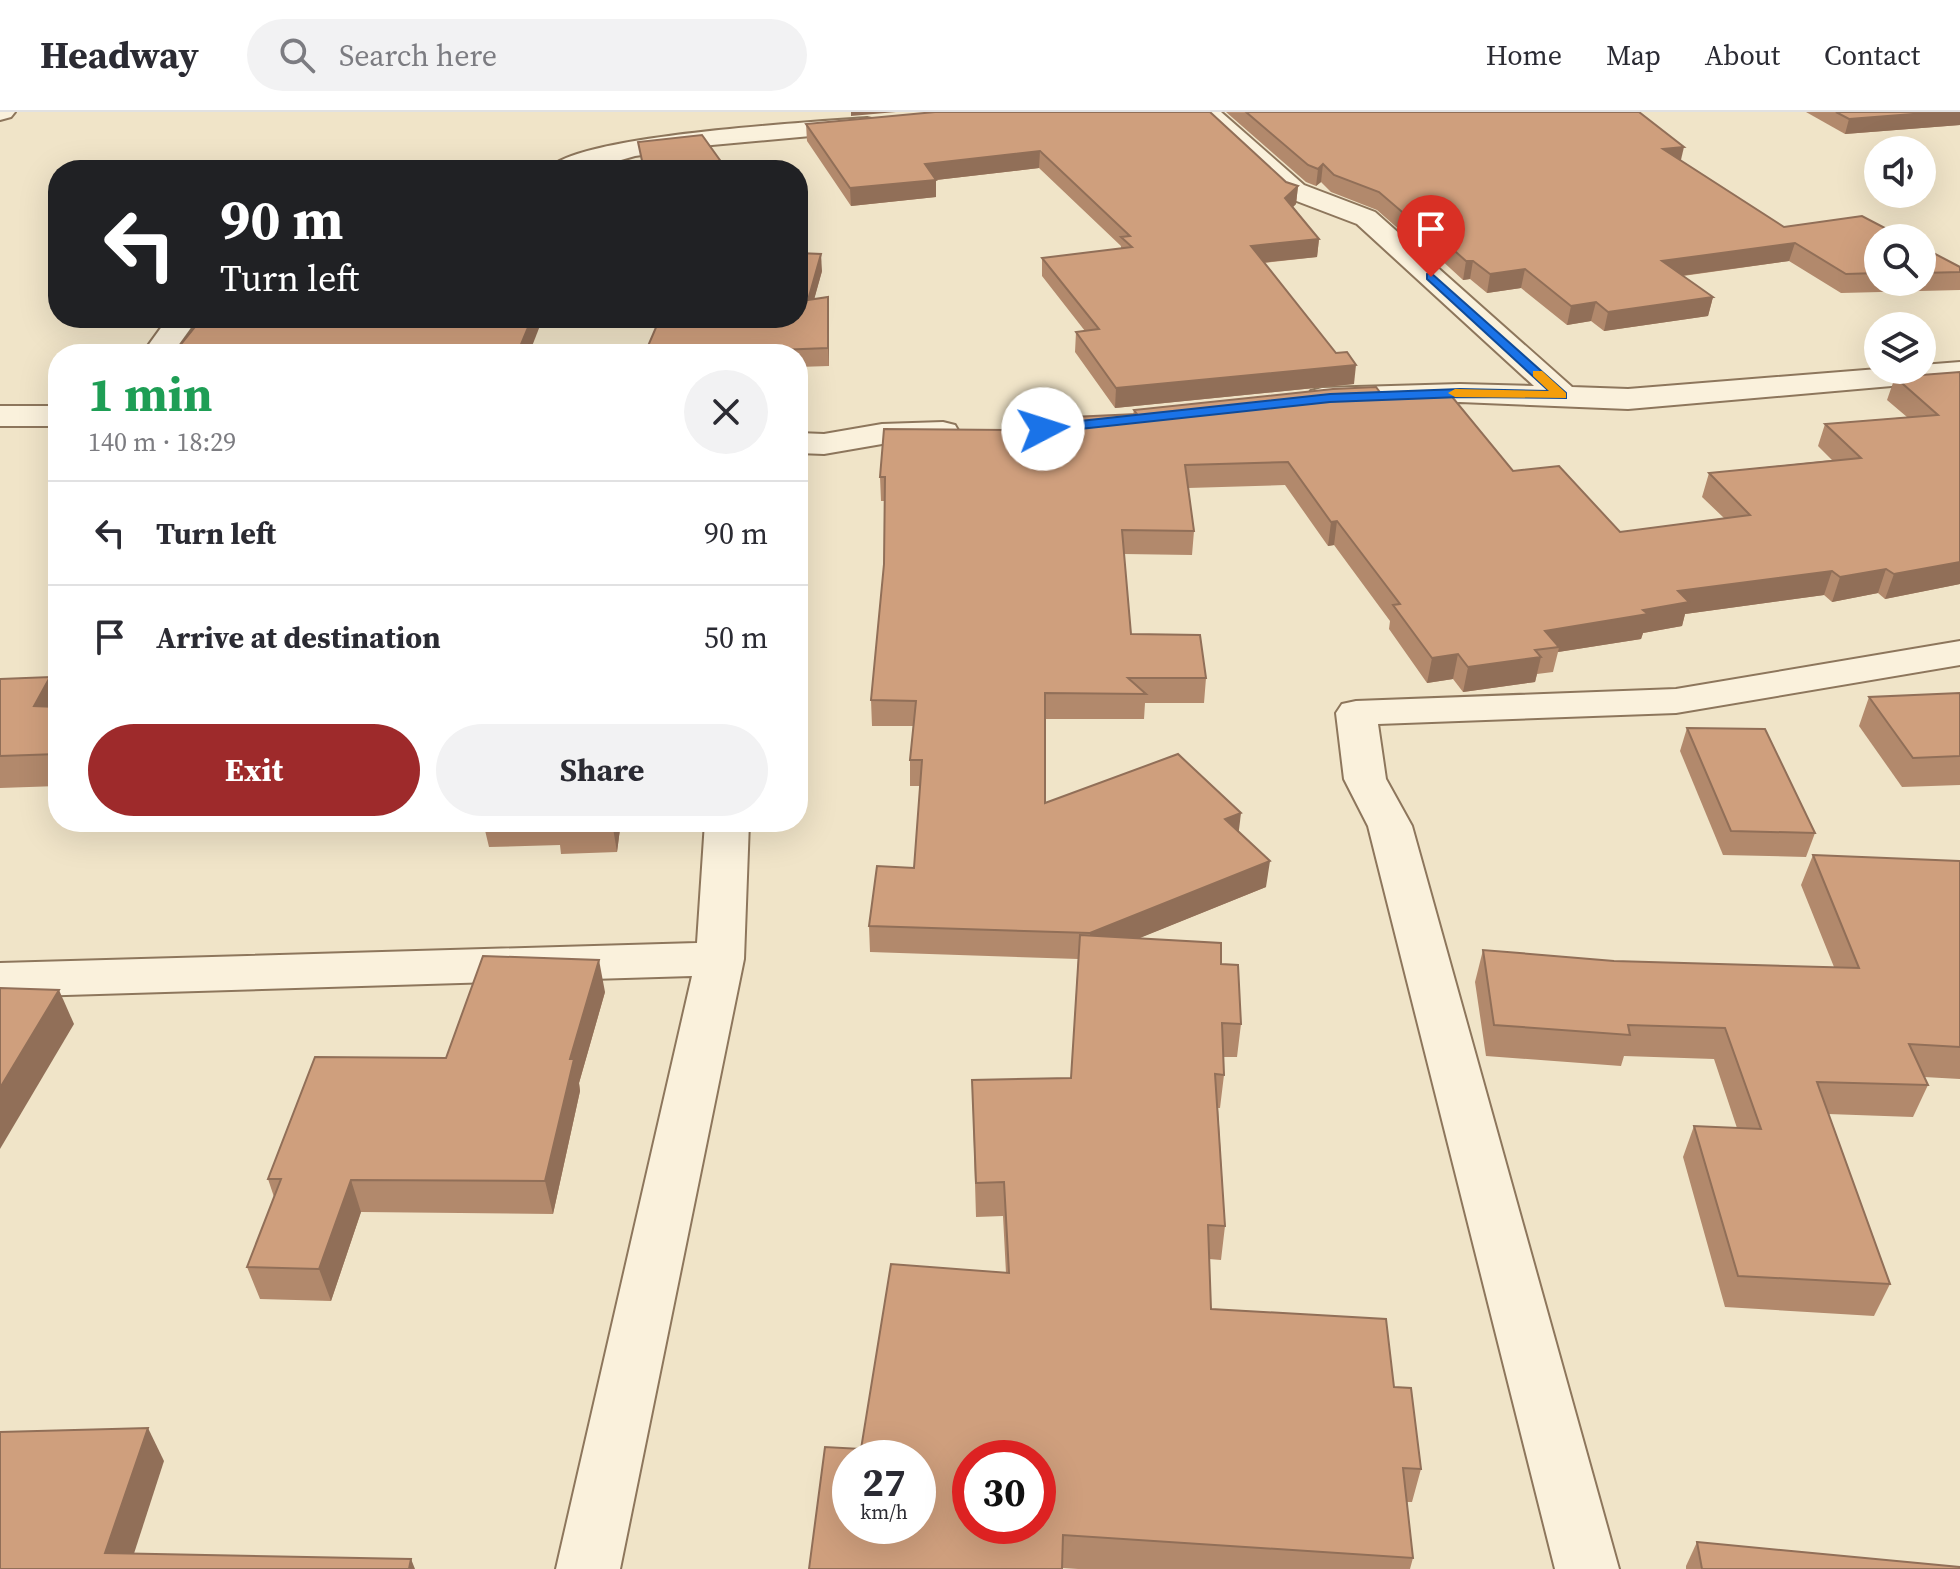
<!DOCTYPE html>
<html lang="en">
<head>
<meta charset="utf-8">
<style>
  :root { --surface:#fff; --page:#f2f2f3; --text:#2b2b33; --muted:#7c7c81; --line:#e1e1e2; --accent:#9e2a2b }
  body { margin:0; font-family:"Source Serif 4",serif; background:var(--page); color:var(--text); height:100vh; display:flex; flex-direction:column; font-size:30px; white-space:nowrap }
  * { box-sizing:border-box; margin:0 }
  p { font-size:26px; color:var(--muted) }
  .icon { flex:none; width:44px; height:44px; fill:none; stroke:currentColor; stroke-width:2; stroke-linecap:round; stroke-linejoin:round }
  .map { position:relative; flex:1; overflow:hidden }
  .side { position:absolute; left:48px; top:232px; width:760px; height:488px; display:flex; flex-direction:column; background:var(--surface); border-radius:32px; box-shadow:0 8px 32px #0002 }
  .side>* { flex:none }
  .guide { position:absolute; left:48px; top:48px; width:760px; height:168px; border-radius:32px; box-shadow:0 8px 32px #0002; background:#202124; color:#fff; overflow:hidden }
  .tools { position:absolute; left:1864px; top:24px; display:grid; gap:16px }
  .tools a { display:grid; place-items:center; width:72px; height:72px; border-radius:50%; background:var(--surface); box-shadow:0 8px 32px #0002; font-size:40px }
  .speed { position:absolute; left:832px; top:1328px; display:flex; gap:16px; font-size:40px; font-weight:700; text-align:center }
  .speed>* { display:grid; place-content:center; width:104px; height:104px; border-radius:50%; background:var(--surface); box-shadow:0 8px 32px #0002; line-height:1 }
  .speed small { font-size:20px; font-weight:400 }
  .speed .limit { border:12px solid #d22; background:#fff; color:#111 }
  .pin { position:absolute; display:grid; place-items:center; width:68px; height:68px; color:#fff; margin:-82px -34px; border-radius:50% 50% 50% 0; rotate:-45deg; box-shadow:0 0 8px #0007 }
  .pin .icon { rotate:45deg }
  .me { position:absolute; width:88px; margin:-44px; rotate:85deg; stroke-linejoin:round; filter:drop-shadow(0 0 6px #0008) }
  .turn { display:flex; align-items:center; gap:28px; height:168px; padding:0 40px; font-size:36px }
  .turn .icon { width:104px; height:104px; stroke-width:2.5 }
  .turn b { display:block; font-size:56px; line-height:68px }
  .round { display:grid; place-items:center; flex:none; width:84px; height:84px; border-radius:42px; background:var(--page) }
  .headline { display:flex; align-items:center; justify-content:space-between; height:136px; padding:0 40px }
  h1 { font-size:48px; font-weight:700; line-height:60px; color:#1e9e55 }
  .cta { display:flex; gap:16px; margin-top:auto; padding:16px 40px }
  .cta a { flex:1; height:92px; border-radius:48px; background:var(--accent); color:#fff; font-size:32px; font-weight:700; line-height:92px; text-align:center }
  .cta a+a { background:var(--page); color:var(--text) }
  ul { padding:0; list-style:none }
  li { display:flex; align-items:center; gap:24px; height:104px; padding:0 40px; border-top:2px solid var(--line) }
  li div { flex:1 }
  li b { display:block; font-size:30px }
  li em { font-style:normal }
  header { display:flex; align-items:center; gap:48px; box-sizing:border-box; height:112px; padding:0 40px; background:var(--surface); border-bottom:2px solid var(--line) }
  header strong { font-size:38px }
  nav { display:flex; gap:44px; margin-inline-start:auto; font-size:28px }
  .search { width:560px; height:72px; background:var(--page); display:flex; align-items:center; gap:20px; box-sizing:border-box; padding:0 28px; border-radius:44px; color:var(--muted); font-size:30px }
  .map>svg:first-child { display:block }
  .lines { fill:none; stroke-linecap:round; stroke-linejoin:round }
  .minor-casing { stroke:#8d765c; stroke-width:4 }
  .minor { fill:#faf1dc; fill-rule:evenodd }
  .wall { fill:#b2896c }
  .shaded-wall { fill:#916f58 }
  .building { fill:#cf9f7d; stroke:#916f58; stroke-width:2; fill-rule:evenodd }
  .route { fill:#1a73e8; stroke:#114b97; stroke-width:2 }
  .slow { fill:#f59e0b }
</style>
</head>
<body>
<header>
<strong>Headway</strong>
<div class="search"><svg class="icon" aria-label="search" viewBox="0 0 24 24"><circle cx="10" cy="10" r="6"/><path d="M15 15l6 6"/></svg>Search here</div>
<nav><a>Home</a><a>Map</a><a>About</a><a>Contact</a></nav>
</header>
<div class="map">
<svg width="1960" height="1457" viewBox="0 0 1960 1457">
  <rect width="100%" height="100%" fill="#f0e4c8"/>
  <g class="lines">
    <g class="minor-casing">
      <g id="minor">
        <polygon points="0,0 15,0 11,5 0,8"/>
        <polygon points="1195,0 1221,0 1304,73 1375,100 1572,275 1628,277 1878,257 1922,258 1922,253 1960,250 1960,268 1628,297 1460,290 1322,296 1311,293 1306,286 1311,279 1322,276 1460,272 1534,274 1357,112 1286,85"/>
        <path d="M 867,6 L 876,8 L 879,13 L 876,18 L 712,33 L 635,44 L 586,58 L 548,58 C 572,23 816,10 867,6 Z"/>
        <polygon points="168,206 198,206 172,242 142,242"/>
        <rect x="0" y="294" width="58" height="20"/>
        <polygon points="943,310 955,313 959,320 955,327 882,332 824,342 798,341 798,321 824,322 882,312"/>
        <polygon points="1960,529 1960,553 1676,601 1378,612 1386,667 1412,714 1619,1457 1555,1457 1368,714 1344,667 1336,601 1342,592 1356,589 1676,577"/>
        <polygon points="705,710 749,710 744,847 620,1457 556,1457 692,864 0,885 0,851 697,831"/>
      </g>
    </g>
    <use href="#minor" class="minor"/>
  </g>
  <g class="wall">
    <polygon points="1226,0 1639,0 1681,49 1784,115 1878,126 1878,170 1922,170 1922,135 1960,155 1960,178 1841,181 1789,149 1683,164 1713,185 1708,204 1604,219 1591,209 1567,213 1521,176 1487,181 1470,167 1463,168 1426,134 1419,135 1377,98 1331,80 1321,70 1316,74 1306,70"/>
    <polygon points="1806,0 1960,0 1960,13 1845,22"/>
    <polygon points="806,12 1286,70 1298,74 1296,92 1293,95 1319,127 1317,145 1264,151 1354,272 1115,296 1075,240 1076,220 1085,219 1042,164 1042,146 1121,137 1121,134 1039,56 936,68 936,85 851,94 807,29"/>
    <polygon points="822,159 814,187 829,203 829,254 798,255 798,242 645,242 645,241"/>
    <polygon points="1960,260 1960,472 1885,487 1878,481 1832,490 1824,483 1685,502 1682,514 1643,521 1641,527 1558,540 1553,560 1537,562 1535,570 1463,580 1453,567 1427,571 1389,517 1390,509 1334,433 1328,434 1285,373 1188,376 1194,419 1192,443 1124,442 1131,522 1206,566 1204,591 1145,591 1144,607 1045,607 1045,691 1239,720 1266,775 1139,826 1221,852 1241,912 1237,945 1223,945 1224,963 1220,996 1218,996 1225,1114 1221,1148 1209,1147 1211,1197 1394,1275 1421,1357 1412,1390 1407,1390 1413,1446 1410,1457 1078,1457 1062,1456 861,1337 1006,1161 1003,1104 976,1105 972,968 1071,966 1078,847 870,840 869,814 914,756 920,674 910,674 910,648 913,614 872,614 871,588 884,452 885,389 881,389 880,365 1007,318 1007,308 1133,303 1134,298 1385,287 1620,420 1724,406 1702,385 1709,361 1832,348 1818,334 1825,312 1907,305 1887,288 1895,265"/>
    <polygon points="50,565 58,586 58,674 0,676 0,567"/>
    <polygon points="1960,581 1960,673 1902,675 1859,614 1869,585"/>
    <polygon points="1687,616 1815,721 1806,745 1723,743 1680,639"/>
    <polygon points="71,710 271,710 267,720 73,716"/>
    <polygon points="483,710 664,710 663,716 620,717 617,740 561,742 560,733 489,735"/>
    <polygon points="1813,743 1960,749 1960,967 1924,965 1928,973 1913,1005 1828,1002 1890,1172 1874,1204 1725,1195 1683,1045 1694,1014 1737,1016 1714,947 1624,944 1621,954 1486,944 1475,870 1483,838 1614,849 1834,855 1801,773"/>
    <polygon points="605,880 579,971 580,979 553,1102 361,1100 331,1189 260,1187 247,1155 274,1085 268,1067 446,946"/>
    <polygon points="1697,1430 1921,1452 1960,1457 1686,1457 1686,1454"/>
  </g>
  <g class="shaded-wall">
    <polygon points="851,0 896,0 851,4"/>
    <polygon points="1939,0 1960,0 1960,13 1845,22 1849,7"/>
    <polygon points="1684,35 1680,52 1663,37"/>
    <polygon points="1040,39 1039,56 936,68 936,85 851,94 850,76 925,52"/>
    <polygon points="1323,52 1321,70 1316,74 1318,57"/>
    <polygon points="1298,74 1296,92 1283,104 1285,86"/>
    <polygon points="1429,116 1426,134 1419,135 1422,117"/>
    <polygon points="1319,127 1317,145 1249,152 1251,134"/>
    <polygon points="1795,131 1789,149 1657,167 1662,149"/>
    <polygon points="821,142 822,159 809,206 808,188"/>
    <polygon points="1466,149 1473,149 1470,167 1463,168"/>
    <polygon points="1525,157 1521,176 1487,181 1490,162"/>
    <polygon points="828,185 829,203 829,254 828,236"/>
    <polygon points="1713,185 1708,204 1604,219 1608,200"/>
    <polygon points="1596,190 1591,209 1567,213 1571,194"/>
    <polygon points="532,206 543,206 529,242 517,242"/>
    <polygon points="1356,253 1354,272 1115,296 1116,276"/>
    <polygon points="1337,409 1334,433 1328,434 1331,410"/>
    <polygon points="1960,450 1960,472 1885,487 1894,462"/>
    <polygon points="1886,457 1878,481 1832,490 1840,465"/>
    <polygon points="1832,459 1824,483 1685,502 1682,514 1643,521 1641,527 1558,540 1559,535 1545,519 1643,498 1678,479"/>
    <polygon points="1458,542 1453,567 1427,571 1432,546"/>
    <polygon points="1541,545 1535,570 1463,580 1468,555"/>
    <polygon points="50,565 58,586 58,603 34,594"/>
    <polygon points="1241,701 1238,726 1225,707"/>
    <polygon points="264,710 271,710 267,720"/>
    <polygon points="612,710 619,710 620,717 617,740"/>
    <polygon points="1270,749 1266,775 1088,847 1090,821"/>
    <polygon points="599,848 605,880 579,971 580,979 553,1102 545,1069 570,947"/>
    <polygon points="59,878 74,912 0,1037 0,976"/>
    <polygon points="351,1068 361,1100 331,1189 319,1157"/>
    <polygon points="148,1316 164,1349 129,1457 105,1441"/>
    <polygon points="411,1447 415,1457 409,1457"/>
  </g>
  <g class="building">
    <polygon points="935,0 1210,0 1286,70 1298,74 1285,86 1319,127 1251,134 1336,241 1347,240 1356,253 1116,276 1076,220 1099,217 1042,146 1132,135 1121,125 1130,124 1040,39 925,52 936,68 850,76 806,12"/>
    <polygon points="1246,0 1639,0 1684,35 1663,37 1784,115 1862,104 1904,126 1878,126 1878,161 1846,162 1795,131 1662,149 1713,185 1608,200 1596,190 1571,194 1525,157 1490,162 1473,149 1466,149 1429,116 1422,117 1379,80 1334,63 1323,52 1318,57 1308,53"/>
    <polygon points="1836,0 1939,0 1849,7"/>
    <polygon points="702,23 727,58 644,58 638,30"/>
    <polygon points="1922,135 1960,155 1960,160 1922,161"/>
    <polygon points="798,141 821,142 808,188 828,185 828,236 778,238 777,242 645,241 660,206 798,206"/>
    <polygon points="202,206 532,206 517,242 173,242"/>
    <polygon points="1960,260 1960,450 1894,462 1886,457 1840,465 1832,459 1678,479 1689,490 1643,498 1648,502 1545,519 1559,535 1535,538 1541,545 1468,555 1458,542 1432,546 1393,493 1400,492 1337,409 1331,410 1288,350 1185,353 1194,419 1122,418 1131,522 1200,523 1206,566 1128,566 1146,582 1045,581 1045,691 1178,642 1241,701 1225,707 1270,749 1090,821 869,814 877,754 914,756 922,648 910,648 916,589 871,588 884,452 885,365 880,365 884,317 1009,318 1007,308 1137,302 1134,298 1333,277 1376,275 1385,287 1449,281 1513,359 1559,354 1620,420 1750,403 1709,361 1861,346 1825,312 1938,303 1895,265"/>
    <polygon points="50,565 34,594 58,595 58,642 0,644 0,567"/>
    <polygon points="1960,581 1960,644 1913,646 1869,585"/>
    <polygon points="1687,616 1765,617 1815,721 1731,719"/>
    <polygon points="1813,743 1960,749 1960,935 1909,932 1928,973 1817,970 1890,1172 1738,1164 1694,1014 1761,1017 1725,916 1628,913 1630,923 1494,913 1483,838 1614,849 1859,856"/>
    <path d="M 1080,823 L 1221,831 L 1221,852 L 1238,853 L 1241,912 L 1222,911 L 1224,963 L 1215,962 L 1225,1114 L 1208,1113 L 1211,1197 L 1386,1207 L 1394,1275 L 1411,1276 L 1421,1357 L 1403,1356 L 1413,1446 L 1063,1423 L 1062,1457 L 809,1457 L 825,1335 L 861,1337 L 891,1152 L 1009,1161 L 1004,1070 L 976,1071 L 972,968 L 1071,966 ZM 850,1346 L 918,1346 L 918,1414 L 850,1414 ZM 970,1346 L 1038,1346 L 1038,1414 L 970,1414 Z"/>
    <polygon points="483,844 599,848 570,947 574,947 545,1069 351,1068 319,1157 247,1155 281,1067 268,1067 315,945 446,946"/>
    <polygon points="0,876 59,878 0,976"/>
    <polygon points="148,1316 105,1441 411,1447 409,1457 0,1457 0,1320"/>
    <polygon points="1697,1430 1960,1455 1960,1457 1702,1457"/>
  </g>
  <polygon class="route" points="1431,161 1566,281 1566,286 1460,285 1330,290 1043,321 1036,317 1043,313 1330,282 1460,277 1549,279 1427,167 1427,162"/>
  <polygon class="slow" points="1533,259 1542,259 1566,281 1566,286 1455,285 1448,281 1455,277 1549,279 1533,264"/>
</svg>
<div class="tools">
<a><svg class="icon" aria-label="sound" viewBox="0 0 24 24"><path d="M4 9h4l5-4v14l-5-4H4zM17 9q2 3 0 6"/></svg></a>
<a><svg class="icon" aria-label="search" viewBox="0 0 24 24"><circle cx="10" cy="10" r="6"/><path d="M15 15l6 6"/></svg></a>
<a><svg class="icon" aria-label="layers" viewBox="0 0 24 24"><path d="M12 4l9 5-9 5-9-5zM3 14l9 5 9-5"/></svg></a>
</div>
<div class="speed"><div>27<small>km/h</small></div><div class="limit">30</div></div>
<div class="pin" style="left:1431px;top:165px;background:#d93025"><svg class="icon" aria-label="arrive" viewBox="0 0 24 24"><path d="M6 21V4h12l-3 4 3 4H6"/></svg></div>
<svg class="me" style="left:1043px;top:317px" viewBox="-20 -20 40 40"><circle r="19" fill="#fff"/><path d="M0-13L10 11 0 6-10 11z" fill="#1a73e8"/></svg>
<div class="guide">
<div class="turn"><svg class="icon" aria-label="left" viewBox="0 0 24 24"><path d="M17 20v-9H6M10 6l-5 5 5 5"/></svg><div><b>90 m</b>Turn left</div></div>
</div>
<section class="side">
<div class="headline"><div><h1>1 min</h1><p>140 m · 18:29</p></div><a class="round"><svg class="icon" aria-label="close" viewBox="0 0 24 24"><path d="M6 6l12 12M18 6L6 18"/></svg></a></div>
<ul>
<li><svg class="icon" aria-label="left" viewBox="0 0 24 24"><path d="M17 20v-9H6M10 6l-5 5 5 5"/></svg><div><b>Turn left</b></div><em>90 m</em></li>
<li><svg class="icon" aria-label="arrive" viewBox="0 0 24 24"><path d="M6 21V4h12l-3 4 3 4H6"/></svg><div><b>Arrive at destination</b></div><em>50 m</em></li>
</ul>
<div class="cta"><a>Exit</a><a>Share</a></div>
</section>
</div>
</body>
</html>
